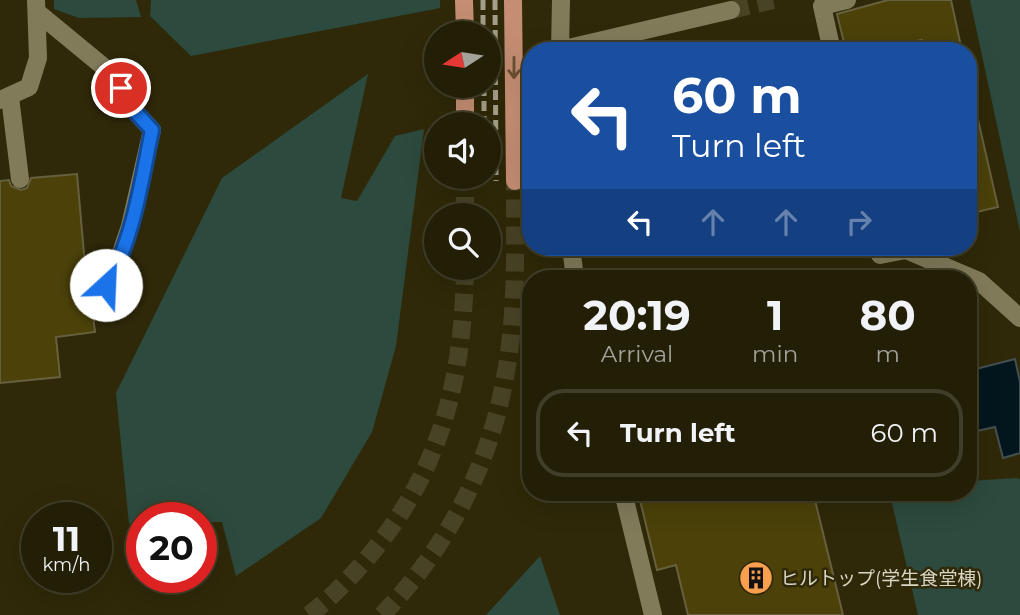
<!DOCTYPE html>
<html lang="en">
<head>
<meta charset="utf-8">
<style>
  :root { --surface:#231f07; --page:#2f2c15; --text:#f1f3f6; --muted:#a3a29b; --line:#403d28 }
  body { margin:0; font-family:Montserrat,"Noto Sans JP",sans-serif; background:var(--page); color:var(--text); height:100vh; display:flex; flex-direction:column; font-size:26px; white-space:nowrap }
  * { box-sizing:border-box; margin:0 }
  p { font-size:23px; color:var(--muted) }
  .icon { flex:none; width:38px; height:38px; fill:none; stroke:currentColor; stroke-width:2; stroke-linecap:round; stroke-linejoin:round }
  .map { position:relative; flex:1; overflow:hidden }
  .details { position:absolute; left:522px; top:270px; width:455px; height:231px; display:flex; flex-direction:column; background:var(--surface); border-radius:28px; box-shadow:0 7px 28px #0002,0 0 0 2px var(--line) }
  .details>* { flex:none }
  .banner { position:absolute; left:522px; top:42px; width:455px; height:214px; border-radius:28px; box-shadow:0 7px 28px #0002,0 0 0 2px var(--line); background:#1a4fa0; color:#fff; overflow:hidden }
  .needle { width:46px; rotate:258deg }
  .tools { position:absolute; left:424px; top:21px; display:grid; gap:14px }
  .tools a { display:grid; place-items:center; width:77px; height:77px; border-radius:50%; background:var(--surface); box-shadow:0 7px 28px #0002,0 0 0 2px var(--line); font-size:35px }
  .speed { position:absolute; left:21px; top:502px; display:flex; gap:14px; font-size:35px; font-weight:700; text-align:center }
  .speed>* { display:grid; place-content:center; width:91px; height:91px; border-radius:50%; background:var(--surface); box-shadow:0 7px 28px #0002,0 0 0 2px var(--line); line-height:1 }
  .speed small { font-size:18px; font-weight:400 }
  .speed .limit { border:10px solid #d22; background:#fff; color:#111 }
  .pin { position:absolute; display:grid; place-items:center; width:60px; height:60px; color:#fff; margin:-30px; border:4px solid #fff; border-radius:50%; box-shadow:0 2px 7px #0007 }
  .me { position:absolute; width:77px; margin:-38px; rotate:25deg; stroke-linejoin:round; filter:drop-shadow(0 0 5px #0008) }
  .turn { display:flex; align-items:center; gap:24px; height:147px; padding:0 35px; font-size:32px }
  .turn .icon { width:91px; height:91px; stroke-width:2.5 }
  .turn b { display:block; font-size:49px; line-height:60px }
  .lanes { display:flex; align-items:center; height:66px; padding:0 35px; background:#0003; justify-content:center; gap:35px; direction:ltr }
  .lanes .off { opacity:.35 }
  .eta { display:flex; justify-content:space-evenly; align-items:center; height:119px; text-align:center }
  .eta b { font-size:42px; font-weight:700; line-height:49px }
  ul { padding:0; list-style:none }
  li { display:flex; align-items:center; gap:21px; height:88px; margin:0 14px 10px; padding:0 21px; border:4px solid var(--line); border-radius:28px }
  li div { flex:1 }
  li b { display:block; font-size:26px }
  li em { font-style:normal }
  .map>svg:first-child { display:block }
  .green { fill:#2c4a3d }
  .water { fill:#04161d; stroke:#444f4f; stroke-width:2 }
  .building { fill:#4b4109; stroke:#66603f; stroke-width:2 }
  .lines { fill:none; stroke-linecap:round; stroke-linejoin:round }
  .minor-tunnel { stroke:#484325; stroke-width:18; stroke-dasharray:18 9; stroke-linecap:butt }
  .major-tunnel { stroke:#484325; stroke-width:18; stroke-dasharray:18 9; stroke-linecap:butt }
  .minor { stroke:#817b5a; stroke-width:18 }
  .major { stroke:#c58e73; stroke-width:18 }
  .rail { stroke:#a39f88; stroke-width:5; stroke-dasharray:10 5; stroke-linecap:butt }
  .oneway { stroke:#6b5133 }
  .route-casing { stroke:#114b97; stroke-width:18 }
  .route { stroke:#1a73e8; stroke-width:12 }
  .labels { text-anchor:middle; stroke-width:5; stroke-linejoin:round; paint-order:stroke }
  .poi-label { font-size:19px; fill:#d8d5c3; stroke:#2f2909; text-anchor:start }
</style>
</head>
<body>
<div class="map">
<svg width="1020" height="615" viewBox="0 0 1020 615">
  <rect width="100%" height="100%" fill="#2f2909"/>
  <g class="green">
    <polygon points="54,0 136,0 141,17 79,18 54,9"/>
    <polygon points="151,0 440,0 440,8 191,56 150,16"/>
    <polygon points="970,0 1020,0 1020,232"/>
    <polygon points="368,74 341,198 357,201 395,136 424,129 396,346 372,432 321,518 236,576 222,522 201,522 201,518 142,518 142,523 129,524 116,393 222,178"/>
    <polygon points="1016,478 1020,479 1020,615 918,615 891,499 921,492 968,492 968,481"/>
    <polygon points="540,556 560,615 486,615"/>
  </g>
  <polygon class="water" points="1015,359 1020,382 1020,453 1003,458 995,427 972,432 968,413 968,371"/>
  <g class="building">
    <polygon points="888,0 951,0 962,51 924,51 922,40 886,47 887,51 846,51 837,14"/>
    <polygon points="974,102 998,207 968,214 968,103"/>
    <polygon points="77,174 87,288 90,289 84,299 83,305 88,314 93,316 95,332 56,337 60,377 0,383 0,181 9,180 11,186 21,190 27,188 31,178"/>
    <polygon points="638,492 813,492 843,615 688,615 676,565 657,570"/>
  </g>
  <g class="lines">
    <polyline class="minor-tunnel" points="731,10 773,0"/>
    <g class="major-tunnel">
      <polyline points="465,215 465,181"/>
      <path d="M 309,615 C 329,600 347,581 363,563 C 440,475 463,383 465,268"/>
      <path d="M 382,615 C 447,548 491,464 506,372 C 517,310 515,245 515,181"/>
    </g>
    <g class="minor">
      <polyline points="37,12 105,68 121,88 130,106 152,130 130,226 115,271 94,305"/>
      <polyline points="560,50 731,10"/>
      <polyline points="560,51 561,0"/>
      <polyline points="832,51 822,6 847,0"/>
      <polyline points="10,97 20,179"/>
      <polyline points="0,100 29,87 38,58 36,0"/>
      <polyline points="571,247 575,278"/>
      <polyline points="878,247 880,255 906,250 979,281 1020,318"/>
      <polyline points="623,492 653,615"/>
    </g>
    <g class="major">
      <polyline points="464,0 465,33"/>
      <polyline points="513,0 515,181"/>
      <polyline points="465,86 465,124"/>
      <polyline points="465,177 465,181"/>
    </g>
    <g class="rail">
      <polyline points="483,0 483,33"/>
      <polyline points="495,0 496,181"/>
      <polyline points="484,86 484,124"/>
      <polyline points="484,177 484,181"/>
    </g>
  </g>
  <defs><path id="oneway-shaft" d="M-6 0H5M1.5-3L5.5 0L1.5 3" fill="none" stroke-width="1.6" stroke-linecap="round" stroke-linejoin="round" transform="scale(1.75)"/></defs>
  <use class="oneway" href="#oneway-shaft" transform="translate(514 68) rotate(90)"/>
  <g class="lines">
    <g class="route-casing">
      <path id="route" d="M 106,285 C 133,243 142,178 152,130 L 130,106 L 121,88"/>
    </g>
    <use href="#route" class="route"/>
  </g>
  <defs>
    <g id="building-disc" transform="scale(1.75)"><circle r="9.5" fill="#fa9f4e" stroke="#2f2909"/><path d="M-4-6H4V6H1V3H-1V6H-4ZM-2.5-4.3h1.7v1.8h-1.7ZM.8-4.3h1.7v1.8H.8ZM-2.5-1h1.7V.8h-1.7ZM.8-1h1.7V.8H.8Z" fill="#111"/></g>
  </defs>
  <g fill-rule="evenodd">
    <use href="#building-disc" x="756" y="578"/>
  </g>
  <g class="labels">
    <g class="poi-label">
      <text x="780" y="585">ヒルトップ(学生食堂棟)</text>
    </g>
  </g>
</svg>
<div class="tools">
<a><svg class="needle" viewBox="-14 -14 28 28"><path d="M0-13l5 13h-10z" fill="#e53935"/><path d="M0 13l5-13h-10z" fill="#a3a29b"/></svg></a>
<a><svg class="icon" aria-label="sound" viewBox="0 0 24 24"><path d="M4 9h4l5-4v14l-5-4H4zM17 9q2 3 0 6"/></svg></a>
<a><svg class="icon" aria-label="search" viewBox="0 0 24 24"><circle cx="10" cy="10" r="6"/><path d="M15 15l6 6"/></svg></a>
</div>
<div class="speed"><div>11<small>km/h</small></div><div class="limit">20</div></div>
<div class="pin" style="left:121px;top:88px;background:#d93025"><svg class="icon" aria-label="arrive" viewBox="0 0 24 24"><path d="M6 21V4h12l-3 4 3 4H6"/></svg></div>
<svg class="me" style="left:106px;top:285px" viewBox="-20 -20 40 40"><circle r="19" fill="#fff"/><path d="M0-13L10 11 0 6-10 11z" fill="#1a73e8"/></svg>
<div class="banner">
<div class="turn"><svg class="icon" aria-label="left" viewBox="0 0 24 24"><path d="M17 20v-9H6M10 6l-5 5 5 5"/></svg><div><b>60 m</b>Turn left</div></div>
<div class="lanes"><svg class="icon" aria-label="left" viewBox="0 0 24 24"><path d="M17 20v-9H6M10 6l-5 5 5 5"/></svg><svg class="icon off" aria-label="ahead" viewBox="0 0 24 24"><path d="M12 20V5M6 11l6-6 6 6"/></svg><svg class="icon off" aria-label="ahead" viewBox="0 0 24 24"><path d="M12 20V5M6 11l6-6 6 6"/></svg><svg class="icon off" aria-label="right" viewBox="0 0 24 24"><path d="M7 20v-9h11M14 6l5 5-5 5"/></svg></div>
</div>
<section class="details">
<div class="eta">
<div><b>20:19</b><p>Arrival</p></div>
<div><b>1</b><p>min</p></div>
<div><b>80</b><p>m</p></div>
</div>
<ul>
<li><svg class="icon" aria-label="left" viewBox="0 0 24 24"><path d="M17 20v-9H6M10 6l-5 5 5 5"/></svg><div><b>Turn left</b></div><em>60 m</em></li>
</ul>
</section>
</div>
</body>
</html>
